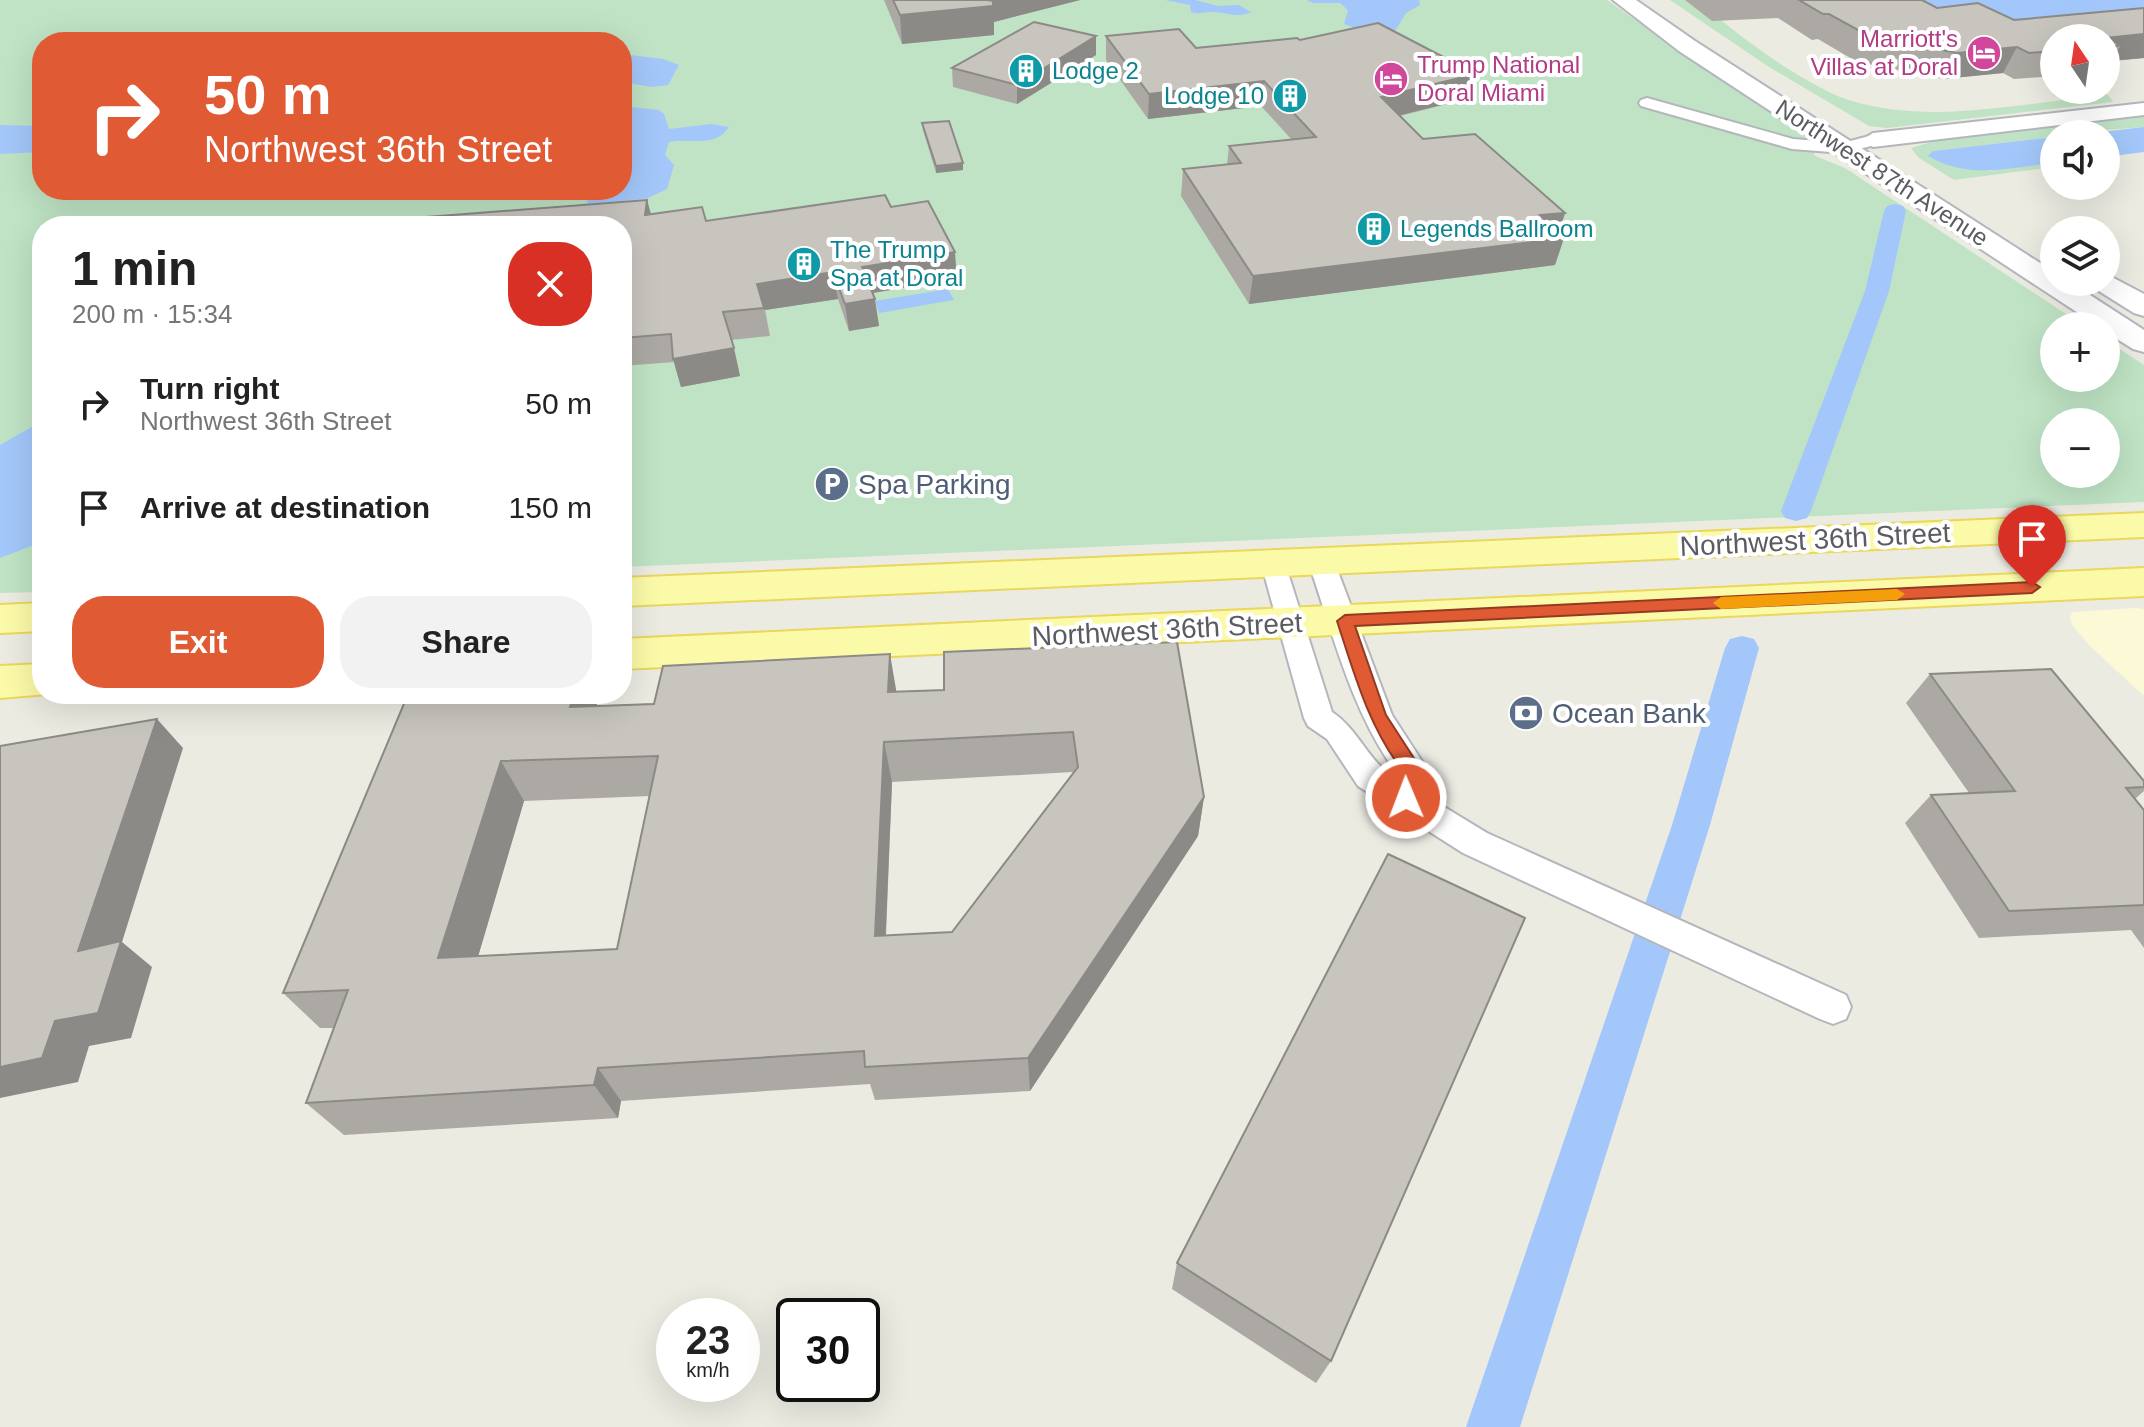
<!DOCTYPE html>
<html lang="en">
<head>
<meta charset="utf-8">
<style>
  :root { --surface:#fff; --page:#f2f2f2; --text:#222; --muted:#767676; --accent:#e05b34 }
  body { margin:0; font-family:Helvetica,sans-serif; background:var(--page); color:var(--text); height:100vh; display:flex; flex-direction:column; font-size:30px; white-space:nowrap }
  * { box-sizing:border-box; margin:0 }
  p { font-size:26px; color:var(--muted) }
  .icon { flex:none; width:44px; height:44px; fill:none; stroke:currentColor; stroke-width:2; stroke-linecap:round; stroke-linejoin:round }
  .map { position:relative; flex:1; overflow:hidden }
  .details { position:absolute; left:32px; top:216px; width:600px; height:488px; display:flex; flex-direction:column; background:var(--surface); border-radius:32px; box-shadow:0 8px 32px #0002 }
  .details>* { flex:none }
  .hud { position:absolute; left:32px; top:32px; width:600px; height:168px; border-radius:32px; box-shadow:0 8px 32px #0002; background:#e05b34; color:#fff; overflow:hidden }
  .needle { width:52px; rotate:347deg }
  .tools { position:absolute; left:2040px; top:24px; display:grid; gap:16px }
  .tools a { display:grid; place-items:center; width:80px; height:80px; border-radius:50%; background:var(--surface); box-shadow:0 8px 32px #0002; font-size:40px }
  .speed { position:absolute; left:656px; top:1298px; display:flex; gap:16px; font-size:40px; font-weight:700; text-align:center }
  .speed>* { display:grid; place-content:center; width:104px; height:104px; border-radius:50%; background:var(--surface); box-shadow:0 8px 32px #0002; line-height:1 }
  .speed small { font-size:20px; font-weight:400 }
  .speed .limit { border:4px solid #111; border-radius:12px; background:#fff; color:#111 }
  .pin { position:absolute; display:grid; place-items:center; width:68px; height:68px; color:#fff; margin:-82px -34px; border-radius:50% 50% 50% 0; rotate:-45deg; box-shadow:0 0 8px #0007 }
  .pin .icon { rotate:45deg }
  .me { position:absolute; width:88px; margin:-44px; rotate:359deg; stroke-linejoin:round; filter:drop-shadow(0 0 6px #0008) }
  .turn { display:flex; align-items:center; gap:28px; height:168px; padding:0 40px; font-size:36px }
  .turn .icon { width:104px; height:104px; stroke-width:2.5 }
  .turn b { display:block; font-size:56px; line-height:68px }
  .round { display:grid; place-items:center; flex:none; width:84px; height:84px; border-radius:32px; background:var(--page) }
  .summary { display:flex; align-items:center; justify-content:space-between; height:136px; padding:0 40px }
  h1 { font-size:48px; font-weight:800; line-height:60px }
  .action { display:flex; gap:16px; margin-top:auto; padding:16px 40px }
  .action a { flex:1; height:92px; border-radius:32px; background:var(--accent); color:#fff; font-size:32px; font-weight:800; line-height:92px; text-align:center }
  .action a+a { background:var(--page); color:var(--text) }
  ul { padding:0; list-style:none }
  li { display:flex; align-items:center; gap:24px; height:104px; padding:0 40px }
  li div { flex:1 }
  li b { display:block; font-size:30px }
  li em { font-style:normal }
  .map>svg:first-child { display:block }
  .commercial { fill:#fcf9d7 }
  .green { fill:#bfe3c4; fill-rule:evenodd }
  .water { fill:#a3c7fa }
  .lines { fill:none; stroke-linecap:round; stroke-linejoin:round }
  .canal { fill:#a3c7fa; fill-rule:evenodd }
  .minor-casing { stroke:#b4b6bc; stroke-width:4 }
  .tertiary-casing { stroke:#b4b6bc; stroke-width:4 }
  .secondary-casing { stroke:#b5b7be; stroke-width:4 }
  .primary-casing { stroke:#ead75d; stroke-width:4 }
  .minor { fill:#fff; fill-rule:evenodd }
  .tertiary { fill:#fff; fill-rule:evenodd }
  .secondary { fill:#fff; fill-rule:evenodd }
  .primary { fill:#fbfaa8; fill-rule:evenodd }
  .wall { fill:#aca9a4; fill-rule:evenodd }
  .shaded-wall { fill:#8c8a86 }
  .building { fill:#c8c5bf; stroke:#8c8a86; stroke-width:2; fill-rule:evenodd }
  .route { fill:#e05b34; stroke:#923b22; stroke-width:2 }
  .slow { fill:#f59e0b }
  .labels { text-anchor:middle; stroke-width:8; stroke-linejoin:round; paint-order:stroke }
  .far-hotel-label { font-size:24px; fill:#b23c85; stroke:#fff; text-anchor:end }
  .far-culture-label { font-size:24px; fill:#0d838f; stroke:#fff; text-anchor:start }
  .far-street-label { font-size:24px; fill:#5a5c62; stroke:#fff }
  .service-label { font-size:28px; fill:#4e5e75; stroke:#fff; text-anchor:start }
  .street-label { font-size:28px; fill:#5a5c62; stroke:#fff }
</style>
</head>
<body>
<div class="map">
<svg width="2144" height="1427" viewBox="0 0 2144 1427">
  <rect width="100%" height="100%" fill="#ecebe2"/>
  <polygon class="commercial" points="2135,608 2144,609 2144,696 2090,646 2072,625 2070,618 2072,612"/>
  <g class="green">
    <path d="M 0,0 L 1607,0 L 1756,104 L 1800,130 L 1812,140 L 1815,156 L 1845,168 L 2084,326 L 2054,326 L 2054,378 L 2106,378 L 2106,340 L 2144,365 L 2144,502 L 622,567 L 622,226 L 42,226 L 42,592 L 0,593 ZM 42,42 L 622,42 L 622,190 L 42,190 ZM 2054,422 L 2106,422 L 2106,474 L 2054,474 Z"/>
    <path d="M 1670,0 L 1698,0 C 1735,34 1794,77 1840,97 C 1868,108 1906,112 1937,112 C 1985,111 2035,103 2084,98 L 2086,93 L 2082,90 C 2095,90 2107,89 2113,102 L 1887,128 L 1869,126 L 1769,67 Z"/>
    <polygon points="2144,115 2144,127 2054,134 2054,137 1933,151 1988,171 2054,163 2054,167 1954,180 1919,158 1911,148 1934,141"/>
  </g>
  <g class="water">
    <path d="M 1165,0 L 1195,0 L 1218,6 L 1239,5 L 1251,12 C 1235,19 1226,11 1211,12 C 1202,12 1200,15 1191,12 L 1190,5 Z"/>
    <polygon points="1306,0 1419,0 1420,5 1406,13 1395,31 1366,32 1344,24 1348,10 1340,3 1313,3"/>
    <polygon points="1883,0 2144,0 2144,11 2030,25"/>
    <polygon points="622,54 663,59 679,65 668,85 652,87 622,82"/>
    <path d="M 622,106 L 659,110 L 664,114 L 669,129 L 711,124 L 729,127 C 715,149 689,137 669,142 L 665,155 L 674,165 L 667,189 L 646,199 L 587,204 L 589,190 L 622,190 Z"/>
    <polygon points="0,125 42,126 42,152 0,154"/>
    <polygon points="2144,127 2144,152 2106,157 2106,134 2084,134"/>
    <path d="M 2054,137 L 2054,163 C 2009,168 1969,180 1928,156 L 1933,151 Z"/>
    <polygon points="948,289 954,300 879,313 875,301"/>
    <polygon points="42,421 42,542 0,558 0,445"/>
  </g>
  <g class="lines">
    <g class="canal">
      <polygon points="1895,204 1903,206 1906,211 1889,291 1811,511 1807,518 1796,521 1785,518 1781,511 1865,291 1884,211 1887,206"/>
      <polygon points="1742,636 1754,639 1759,648 1710,825 1520,1427 1466,1427 1672,825 1725,648 1730,639"/>
    </g>
    <g class="minor-casing">
      <g id="minor">
        <polygon points="1647,98 1793,139 1843,143 1873,135 1882,140 1879,144 1843,153 1792,149 1641,106 1639,103 1641,100"/>
        <path d="M 1321,552 L 1330,555 L 1334,561 L 1392,715 L 1427,769 L 1423,794 L 1487,833 L 1846,995 L 1851,1007 L 1846,1019 L 1833,1024 L 1820,1019 L 1463,853 L 1358,786 L 1327,739 L 1308,726 L 1304,718 L 1261,563 L 1265,557 L 1274,554 L 1283,557 L 1332,712 C 1359,730 1367,760 1394,777 L 1395,771 C 1351,710 1332,631 1308,561 L 1312,555 Z"/>
      </g>
    </g>
    <g class="tertiary-casing">
      <polygon id="tertiary" points="2144,103 2144,115 1873,147 1862,140 1873,133"/>
    </g>
    <g class="secondary-casing">
      <g id="secondary">
        <polygon points="1613,0 1636,0 1695,41 2054,272 2054,282 2070,282 2144,330 2144,352 2133,349 2106,332 2106,326 2098,326 1679,51"/>
        <polygon points="2106,274 2144,294 2144,316 2134,313 2094,288 2090,282 2106,282"/>
      </g>
    </g>
    <g class="primary-casing">
      <g id="primary">
        <polygon points="2144,513 2144,537 622,606 622,578"/>
        <polygon points="2144,568 2144,596 622,669 622,639"/>
        <polygon points="42,603 42,631 0,633 0,605"/>
        <polygon points="42,664 42,694 48,694 0,698 0,666"/>
      </g>
    </g>
    <use href="#minor" class="minor"/>
    <use href="#tertiary" class="tertiary"/>
    <use href="#secondary" class="secondary"/>
    <use href="#primary" class="primary"/>
  </g>
  <g class="wall">
    <polygon points="884,0 1080,0 994,22 994,35 902,44"/>
    <polygon points="1685,0 1922,0 1937,8 2014,20 2144,8 2144,58 2111,61 2106,69 2106,38 2054,38 2054,76 2014,79 2003,73 1943,79 1857,62 1818,39 1812,40 1778,18 1712,21"/>
    <polygon points="1106,36 1196,48 1300,40 1476,74 1470,98 1400,116 1423,139 1565,213 1559,233 1564,238 1555,265 1249,304 1181,196 1183,169 1227,165 1229,146 1292,140 1261,106 1148,119 1106,60"/>
    <polygon points="1096,55 1017,104 953,87 952,68"/>
    <polygon points="922,123 963,163 963,170 936,173 923,130"/>
    <polygon points="647,200 651,214 706,221 891,207 957,279 873,293 879,326 849,331 838,299 765,310 770,336 731,340 740,376 681,387 674,362 622,366 622,226"/>
    <path d="M 944,652 L 1204,797 L 1198,836 L 1030,1091 L 875,1100 L 870,1084 L 621,1101 L 618,1118 L 344,1135 L 306,1103 L 334,1028 L 320,1028 L 283,993 L 408,694 L 592,694 L 597,706 L 944,690 ZM 1073,772 L 952,932 L 886,936 L 892,782 ZM 650,796 L 617,949 L 478,956 L 524,801 Z"/>
    <polygon points="1930,674 2144,781 2144,791 2135,799 2144,810 2144,948 2131,930 1979,938 1905,823 1931,795 1969,793 1906,703"/>
    <polygon points="1177,1263 1331,1361 1316,1383 1172,1289"/>
  </g>
  <g class="shaded-wall">
    <polygon points="976,0 1080,0 994,22 994,35 902,44 900,15"/>
    <polygon points="2144,34 2144,58 2111,61 2121,45 2106,38"/>
    <polygon points="1096,36 1096,55 1017,104 1017,85"/>
    <polygon points="2017,47 2003,73 1943,79 1957,53"/>
    <polygon points="1476,74 1470,98 1376,121 1381,97"/>
    <polygon points="1264,81 1261,106 1148,119 1149,94"/>
    <polygon points="963,163 963,170 936,173 936,166"/>
    <polygon points="647,200 654,226 645,215"/>
    <polygon points="1565,213 1557,239 1564,238 1555,265 1249,304 1253,276 1540,215"/>
    <polygon points="955,252 957,279 866,294 862,267"/>
    <polygon points="833,272 838,299 765,310 757,284"/>
    <polygon points="875,299 879,326 849,331 845,304"/>
    <polygon points="734,348 740,376 681,387 673,359"/>
    <polygon points="890,654 897,695 888,692"/>
    <polygon points="574,694 592,694 600,711 570,707"/>
    <polygon points="157,719 183,748 122,942 152,967 131,1038 89,1046 78,1082 0,1098 0,1067 78,951"/>
    <polygon points="884,742 892,782 884,973 875,936"/>
    <polygon points="501,761 524,801 467,994 438,958"/>
    <polygon points="1204,797 1198,836 1030,1091 1028,1058"/>
    <polygon points="598,1068 621,1101 618,1118 594,1085"/>
  </g>
  <g class="building">
    <polygon points="893,0 987,0 993,1 993,6 900,15"/>
    <polygon points="1799,0 1922,0 1937,8 1978,3 2014,20 2144,8 2144,34 2105,38 2054,38 2054,51 2029,53 2017,47 1957,53 1869,36 1829,14 1823,14"/>
    <polygon points="1034,22 1096,36 1017,85 952,68"/>
    <polygon points="1378,23 1476,74 1381,97 1423,139 1475,134 1565,213 1540,215 1564,238 1253,276 1183,169 1241,163 1229,146 1316,137 1264,81 1149,94 1106,36 1179,29 1196,48 1297,38 1300,40"/>
    <polygon points="2106,38 2121,45 2106,47"/>
    <polygon points="949,121 963,163 936,166 922,123"/>
    <polygon points="885,195 891,207 928,201 955,252 862,267 875,299 845,304 833,272 757,284 764,308 723,312 734,348 673,359 671,334 622,338 622,226 423,226 427,217 647,200 645,215 702,207 706,221"/>
    <path d="M 1177,642 L 1204,797 L 1028,1058 L 865,1067 L 864,1051 L 598,1068 L 594,1085 L 306,1103 L 348,990 L 283,993 L 408,694 L 574,694 L 570,707 L 654,704 L 663,666 L 890,654 L 888,692 L 944,690 L 944,652 ZM 1073,732 L 1078,767 L 952,932 L 875,936 L 884,742 ZM 658,756 L 617,949 L 438,958 L 501,761 Z"/>
    <polygon points="2051,669 2144,781 2144,787 2126,788 2144,810 2144,905 2009,911 1931,795 2015,791 1930,674"/>
    <polygon points="157,719 78,951 121,941 98,1013 55,1021 42,1058 0,1067 0,746"/>
    <polygon points="1388,854 1525,918 1331,1361 1177,1263"/>
  </g>
  <path class="route" d="M 2032,582 L 2040,587 L 2032,593 L 1355,626 L 1386,715 L 1421,769 L 1412,803 L 1399,803 L 1396,798 L 1402,770 C 1368,725 1354,673 1337,621 L 1345,615 Z"/>
  <polygon class="slow" points="1897,589 1905,594 1897,600 1721,609 1713,603 1721,597"/>
  <defs>
    <g id="hotel-disc" transform="scale(1.8)"><circle r="9.5" fill="#d1479c" stroke="#fff"/><path d="M-6-4.5h1.5V1H6V5H4.5V3h-9V5H-6ZM-4 0a1.8 1.8 0 1 1 3.6 0ZM.5 0V-2.5h3Q6-2.5 6 0Z" fill="#fff"/></g>
    <g id="building-disc" transform="scale(1.8)"><circle r="9.5" fill="#0f9aa8" stroke="#fff"/><path d="M-4-6H4V6H1V3H-1V6H-4ZM-2.5-4.3h1.7v1.8h-1.7ZM.8-4.3h1.7v1.8H.8ZM-2.5-1h1.7V.8h-1.7ZM.8-1h1.7V.8H.8Z" fill="#fff"/></g>
    <g id="parking-disc" transform="scale(1.8)"><circle r="9.5" fill="#5c6f8a" stroke="#fff"/><path d="M-3.5-5.5H1a3.5 3.5 0 0 1 0 7H-1V5.5H-3.5ZM-1-3.4V-.6H.8a1.4 1.4 0 0 0 0-2.8Z" fill="#fff"/></g>
    <g id="bank-disc" transform="scale(1.8)"><circle r="9.5" fill="#5c6f8a" stroke="#fff"/><path d="M-6-4H6V4H-6ZM0-2.3a2.3 2.3 0 1 0 0 4.6a2.3 2.3 0 1 0 0-4.6Z" fill="#fff"/></g>
  </defs>
  <g fill-rule="evenodd">
    <use href="#hotel-disc" x="1984" y="53"/>
    <use href="#building-disc" x="1026" y="71"/>
    <use href="#hotel-disc" x="1391" y="79"/>
    <use href="#building-disc" x="1290" y="96"/>
    <use href="#building-disc" x="1374" y="229"/>
    <use href="#building-disc" x="804" y="264"/>
    <use href="#parking-disc" x="832" y="484"/>
    <use href="#bank-disc" x="1526" y="713"/>
  </g>
  <g class="labels">
    <g class="far-hotel-label">
      <text x="1958" y="47">Marriott's<tspan x="1958" dy="28">Villas at Doral</tspan></text>
      <text x="1417" y="73" text-anchor="start">Trump National<tspan x="1417" dy="28">Doral Miami</tspan></text>
    </g>
    <g class="far-culture-label">
      <text x="1052" y="79">Lodge 2</text>
      <text x="1264" y="104" text-anchor="end">Lodge 10</text>
      <text x="1400" y="237">Legends Ballroom</text>
      <text x="830" y="258">The Trump<tspan x="830" dy="28">Spa at Doral</tspan></text>
    </g>
    <g class="far-street-label">
      <text transform="translate(1882 173) rotate(33)" y="8">Northwest 87th Avenue</text>
    </g>
    <g class="service-label">
      <text x="858" y="494">Spa Parking</text>
      <text x="1552" y="723">Ocean Bank</text>
    </g>
    <g class="street-label">
      <text transform="translate(1815 539) rotate(-3)" y="10">Northwest 36th Street</text>
      <text transform="translate(1167 629) rotate(-3)" y="10">Northwest 36th Street</text>
    </g>
  </g>
</svg>
<div class="tools">
<a><svg class="needle" viewBox="-14 -14 28 28"><path d="M0-13l5 13h-10z" fill="#e53935"/><path d="M0 13l5-13h-10z" fill="#767676"/></svg></a>
<a><svg class="icon" aria-label="sound" viewBox="0 0 24 24"><path d="M4 9h4l5-4v14l-5-4H4zM17 9q2 3 0 6"/></svg></a>
<a><svg class="icon" aria-label="layers" viewBox="0 0 24 24"><path d="M12 4l9 5-9 5-9-5zM3 14l9 5 9-5"/></svg></a>
<a>+</a>
<a>−</a>
</div>
<div class="speed"><div>23<small>km/h</small></div><div class="limit">30</div></div>
<div class="pin" style="left:2032px;top:587px;background:#d93025"><svg class="icon" aria-label="arrive" viewBox="0 0 24 24"><path d="M6 21V4h12l-3 4 3 4H6"/></svg></div>
<svg class="me" style="left:1406px;top:798px" viewBox="-20 -20 40 40"><circle r="17" fill="#e05b34" stroke="#fff" stroke-width="3"/><path d="M0-11L8 9 0 5-8 9z" fill="#fff"/></svg>
<div class="hud">
<div class="turn"><svg class="icon" aria-label="right" viewBox="0 0 24 24"><path d="M7 20v-9h11M14 6l5 5-5 5"/></svg><div><b>50 m</b>Northwest 36th Street</div></div>
</div>
<section class="details">
<div class="summary"><div><h1>1 min</h1><p>200 m · 15:34</p></div><a class="round" style="background:#d93025;color:#fff"><svg class="icon" aria-label="close" viewBox="0 0 24 24"><path d="M6 6l12 12M18 6L6 18"/></svg></a></div>
<ul>
<li><svg class="icon" aria-label="right" viewBox="0 0 24 24"><path d="M7 20v-9h11M14 6l5 5-5 5"/></svg><div><b>Turn right</b><p>Northwest 36th Street</p></div><em>50 m</em></li>
<li><svg class="icon" aria-label="arrive" viewBox="0 0 24 24"><path d="M6 21V4h12l-3 4 3 4H6"/></svg><div><b>Arrive at destination</b></div><em>150 m</em></li>
</ul>
<div class="action"><a>Exit</a><a>Share</a></div>
</section>
</div>
</body>
</html>
